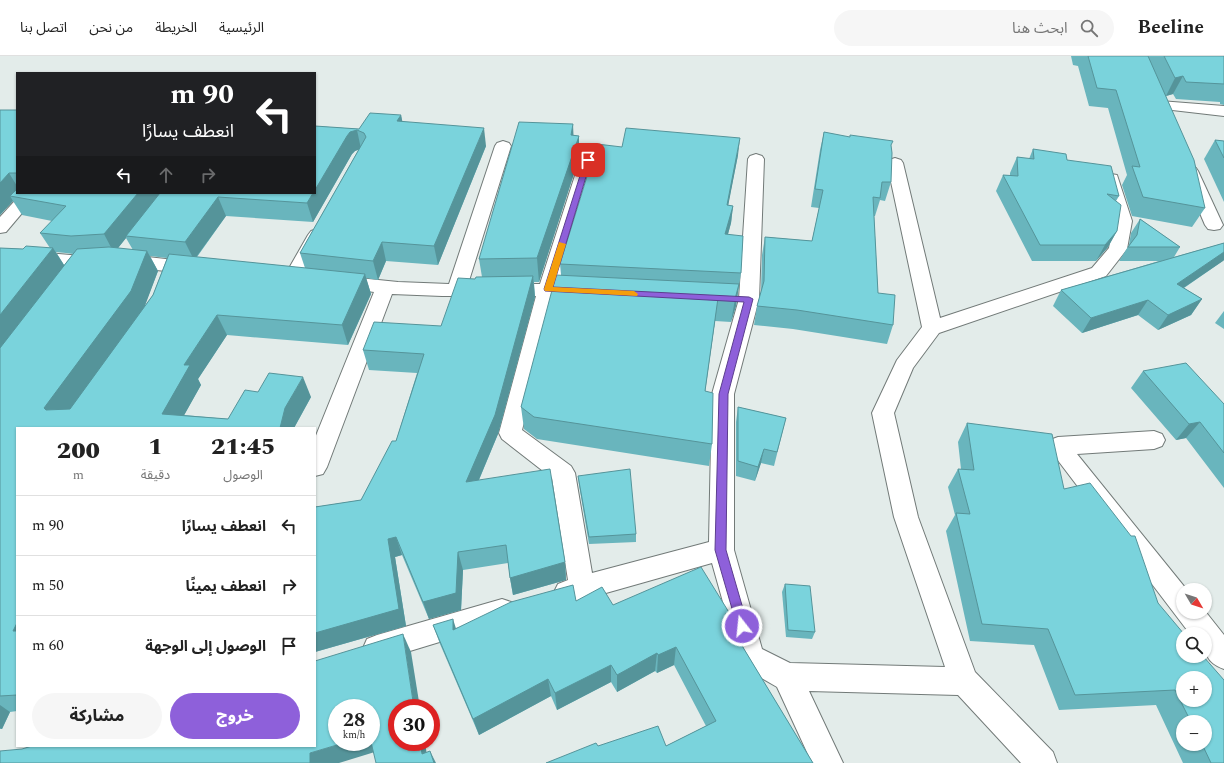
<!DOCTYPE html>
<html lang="ar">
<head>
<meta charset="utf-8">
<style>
  :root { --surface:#fff; --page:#f6f6f6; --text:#222; --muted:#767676; --line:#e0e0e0; --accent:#8e60da }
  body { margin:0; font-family:Spectral,"Noto Sans Arabic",serif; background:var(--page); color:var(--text); direction:rtl; height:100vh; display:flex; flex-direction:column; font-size:15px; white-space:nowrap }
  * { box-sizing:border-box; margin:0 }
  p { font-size:13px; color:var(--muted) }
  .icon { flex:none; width:22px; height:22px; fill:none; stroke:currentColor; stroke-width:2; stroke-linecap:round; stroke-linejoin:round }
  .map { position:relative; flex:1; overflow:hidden; direction:ltr }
  .drawer { position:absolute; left:16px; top:371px; width:300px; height:320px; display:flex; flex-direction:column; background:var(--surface); border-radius:0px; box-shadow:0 1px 3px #0004; direction:rtl }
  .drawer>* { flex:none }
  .banner { position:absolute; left:16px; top:16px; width:300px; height:122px; border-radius:0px; box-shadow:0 1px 3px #0004; direction:rtl; background:#202124; color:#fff; overflow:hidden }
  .needle { width:26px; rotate:129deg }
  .buttons { position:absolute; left:1176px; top:527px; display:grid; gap:8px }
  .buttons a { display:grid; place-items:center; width:36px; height:36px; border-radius:50%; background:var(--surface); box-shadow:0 1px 3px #0004; font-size:20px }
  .speed { position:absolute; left:328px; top:643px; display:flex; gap:8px; font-size:20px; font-weight:700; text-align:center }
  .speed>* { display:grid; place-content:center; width:52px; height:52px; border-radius:50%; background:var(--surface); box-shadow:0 1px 3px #0004; line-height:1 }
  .speed small { font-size:10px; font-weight:400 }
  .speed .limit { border:6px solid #d22; background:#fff; color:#111 }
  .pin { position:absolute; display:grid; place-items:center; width:34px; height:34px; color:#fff; margin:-17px; border-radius:8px; box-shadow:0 2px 6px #0006 }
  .me { position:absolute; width:44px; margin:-22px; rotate:344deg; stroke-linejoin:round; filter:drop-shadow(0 0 3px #0008) }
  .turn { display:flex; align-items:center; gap:14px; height:84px; padding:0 16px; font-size:18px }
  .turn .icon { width:52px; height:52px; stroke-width:2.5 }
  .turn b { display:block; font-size:28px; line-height:34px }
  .lanes { display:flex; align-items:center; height:38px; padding:0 16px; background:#0003; justify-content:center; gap:20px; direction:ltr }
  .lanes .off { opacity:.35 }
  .eta { display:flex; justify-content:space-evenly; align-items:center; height:68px; text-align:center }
  .eta b { font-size:24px; font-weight:800; line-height:28px }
  .primary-button { display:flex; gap:8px; margin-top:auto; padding:8px 16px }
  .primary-button a { flex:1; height:46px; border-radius:24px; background:var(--accent); color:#fff; font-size:16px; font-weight:800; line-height:46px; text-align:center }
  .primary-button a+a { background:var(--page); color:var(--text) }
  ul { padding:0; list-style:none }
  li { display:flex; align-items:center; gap:12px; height:60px; padding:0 16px; border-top:1px solid var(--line) }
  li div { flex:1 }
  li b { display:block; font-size:15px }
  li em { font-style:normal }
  header { display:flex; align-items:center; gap:24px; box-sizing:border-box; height:56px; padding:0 20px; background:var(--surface); border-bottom:1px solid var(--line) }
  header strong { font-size:19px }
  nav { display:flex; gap:22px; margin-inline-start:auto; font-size:14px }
  .search { width:280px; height:36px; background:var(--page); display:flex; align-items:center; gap:10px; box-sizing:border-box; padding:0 14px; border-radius:22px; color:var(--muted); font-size:15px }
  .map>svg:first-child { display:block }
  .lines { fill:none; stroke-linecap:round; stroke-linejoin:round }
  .street-casing { stroke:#727a78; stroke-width:2 }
  .street { fill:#fff; fill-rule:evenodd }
  .wall { fill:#69b5bd; fill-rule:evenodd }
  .shaded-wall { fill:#55949a }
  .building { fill:#7ad3dc; stroke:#55949a; fill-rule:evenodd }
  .route { fill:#8e60da; stroke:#5c3e8e }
  .slow { fill:#f59e0b }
</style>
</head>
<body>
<header>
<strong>Beeline</strong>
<div class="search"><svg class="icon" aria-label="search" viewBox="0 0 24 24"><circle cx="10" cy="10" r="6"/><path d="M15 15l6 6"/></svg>ابحث هنا</div>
<nav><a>الرئيسية</a><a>الخريطة</a><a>من نحن</a><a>اتصل بنا</a></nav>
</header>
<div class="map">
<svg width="1224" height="707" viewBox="0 0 1224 707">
  <rect width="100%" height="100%" fill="#e3ecea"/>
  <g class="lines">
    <g class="street-casing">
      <g id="street">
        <polygon points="1160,45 1224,50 1224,60 1155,52 1153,49 1155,46"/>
        <polygon points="503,85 509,87 511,90 468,228 540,228 580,104 582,101 588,99 594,101 596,104 559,228 589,231 592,235 589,239 582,241 556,240 522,374 571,410 575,417 592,517 709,486 712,338 739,243 748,103 750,100 756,98 762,100 764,103 759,243 734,338 734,494 762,593 790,607 945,611 894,461 872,357 897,304 922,271 887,107 889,104 895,102 901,104 903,107 940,262 1092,212 1109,192 1114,165 1103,123 1105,119 1111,118 1117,119 1132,165 1127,193 1106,220 939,277 913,312 894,357 918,461 975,616 1053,696 1057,707 1021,707 958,639 809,635 843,707 812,707 777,631 741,610 712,507 567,548 558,544 554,536 558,528 568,524 552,422 502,383 499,377 536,240 442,240 392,238 327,411 323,418 315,420 315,382 374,236 332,230 329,226 332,222 339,220 398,226 449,228 495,90 497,87"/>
        <polygon points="1190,110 1196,112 1198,115 1223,169 1220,173 1214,174 1208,173 1205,169 1182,115 1184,112"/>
        <polygon points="22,137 39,137 6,176 0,177 0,161"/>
        <polygon points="317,173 323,175 326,179 302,221 300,225 293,227 286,225 284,221 308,179 311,175"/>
        <polygon points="0,193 82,200 120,198 193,206 200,208 202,212 200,216 193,218 120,210 82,212 0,205"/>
        <path d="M 1154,375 L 1162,378 L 1165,384 L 1162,390 L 1154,393 L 1077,398 L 1187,534 L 1183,534 L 1183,556 L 1205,555 L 1224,579 L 1224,613 C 1205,606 1205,597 1205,578 L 1190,578 L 1047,390 L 1050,384 L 1058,381 Z"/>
        <polygon points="502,543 511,546 515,555 511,564 502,567 377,605 367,601 363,592 367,583 377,579"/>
      </g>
    </g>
    <use href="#street" class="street"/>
  </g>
  <g class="wall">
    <polygon points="1071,0 1224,0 1224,49 1220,48 1220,46 1176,43 1173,38 1166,40 1205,152 1192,171 1132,160 1122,129 1127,119 1108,52 1089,50 1078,10 1073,9"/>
    <path d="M 0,54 L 17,54 L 17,137 L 315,137 L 315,70 L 359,73 L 401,59 L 402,65 L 486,90 L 438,209 L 386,205 L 378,224 L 366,222 L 371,238 L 348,289 L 227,279 L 198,323 L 201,329 L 184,359 L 228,363 L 258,336 L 311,341 L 294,372 L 17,372 L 17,655 L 10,656 L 2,673 L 0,673 L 0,192 L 23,193 L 50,192 L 40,177 L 52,165 L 22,159 L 13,145 L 0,159 ZM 359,93 L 300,197 L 305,212 L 197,201 L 226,160 L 313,166 L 352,98 L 355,95 ZM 126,182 L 133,194 L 118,192 ZM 56,196 L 66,197 L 73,198 L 64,209 ZM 150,200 L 167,202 L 153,239 L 144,251 L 158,215 Z"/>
    <polygon points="573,68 573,79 579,80 579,102 539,226 534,226 535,241 498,378 479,424 565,506 566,524 513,539 510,522 508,507 463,514 461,554 429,563 402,499 395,501 406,570 315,596 315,451 361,444 396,385 417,317 369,314 363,294 441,270 475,223 482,221 479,203"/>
    <polygon points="824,76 891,92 891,126 885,145 880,144 875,160 874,160 878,237 893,269 887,288 793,273 754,269 757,250 761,236 762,199 765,181 812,185 819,152 811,151 820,94"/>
    <polygon points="1215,84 1224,85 1224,146 1204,103"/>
    <polygon points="622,91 738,99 728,149 733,150 731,167 728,178 741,217 736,250 731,266 715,265 705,335 712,388 709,410 537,383 524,373 521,351 561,219 560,208"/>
    <polygon points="1033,93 1067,104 1119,140 1116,145 1117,175 1108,191 1096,205 1032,205 996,135 1003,119 1010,119 1010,117 1017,101 1029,103"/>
    <polygon points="1140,163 1180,191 1174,201 1224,187 1224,204 1184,232 1202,243 1191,259 1158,274 1138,259 1082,277 1053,250 1061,234 1159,205 1119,205 1129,189 1131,177"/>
    <polygon points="1224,255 1224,273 1215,267"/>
    <polygon points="1143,315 1224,348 1224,432 1186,382 1176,384 1131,332"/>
    <polygon points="738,351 786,362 774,410 761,407 755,425 736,420 736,366"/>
    <path d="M 967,367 L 1064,433 L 1158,547 L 1224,707 L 1183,707 L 1156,649 L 1059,654 L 1034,589 L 970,585 L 946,475 L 955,459 L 948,431 L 958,413 L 961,413 L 958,386 ZM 1183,666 L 1205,666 L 1205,688 L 1183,688 Z"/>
    <polygon points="578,420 636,478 636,486 589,488 579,429"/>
    <polygon points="785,528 815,576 812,583 786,581 782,536"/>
    <polygon points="576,545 613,549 730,558 729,564 744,593 813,707 598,690 666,690 706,670 674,609 657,617 655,615 617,636 611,626 557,654 551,640 479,679 440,588 433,569 456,572"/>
  </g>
  <g class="shaded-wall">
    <polygon points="1183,20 1173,38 1166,40 1175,22"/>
    <polygon points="401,59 405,78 397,65"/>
    <polygon points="573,68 574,91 579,80 579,102 539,226 537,202 571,79"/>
    <polygon points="484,72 486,90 438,209 434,190"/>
    <polygon points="357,74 361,93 355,95 352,98 313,166 307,147 313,137 315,137 315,134 347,80 350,76"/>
    <polygon points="740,82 738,99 725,166 727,149"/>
    <polygon points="9,117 17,130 17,137 10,140 13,145 0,159 0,127"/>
    <polygon points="138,137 163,137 126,180 126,182 114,197 104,178"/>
    <polygon points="218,141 226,160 194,204 185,186"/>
    <polygon points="733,150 731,167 723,196 725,178"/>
    <polygon points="1117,175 1108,191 1096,205 1105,189"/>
    <polygon points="382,186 386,205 378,224 373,205"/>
    <polygon points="53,192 66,212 0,299 0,259"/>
    <polygon points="147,195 158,215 143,255 60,371 46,354 44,352"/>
    <polygon points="1224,196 1224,204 1223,205 1167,243 1177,228"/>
    <polygon points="365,218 371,238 348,289 342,269"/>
    <polygon points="533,220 535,241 498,378 470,445 466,426"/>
    <polygon points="739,228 736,250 731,266 735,243"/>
    <polygon points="718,242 715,265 702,358 705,335"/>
    <polygon points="1202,243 1191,259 1158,274 1168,259"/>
    <polygon points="1148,244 1138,259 1082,277 1091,262"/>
    <polygon points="217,259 227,279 198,323 201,329 177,372 162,358 184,309"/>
    <polygon points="303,321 311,341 294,372 280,372 285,352"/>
    <polygon points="1200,366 1186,382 1176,384 1189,368"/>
    <polygon points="764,393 761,407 755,425 758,411"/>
    <polygon points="396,481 402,499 395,501 406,570 315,596 315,577 388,483"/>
    <polygon points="458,496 463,514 461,554 429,563 423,546"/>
    <polygon points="565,506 566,524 513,539 510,522"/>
    <polygon points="453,563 459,582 453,574"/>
    <polygon points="17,567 17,579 13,575"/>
    <polygon points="403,578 411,596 420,652 414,652"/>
    <polygon points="676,591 674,609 657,617 658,599"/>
    <polygon points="657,597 655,615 617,636 617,619"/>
    <polygon points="611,609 611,626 557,654 555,637"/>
    <polygon points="548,623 551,640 479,679 473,663"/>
    <polygon points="0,649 10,656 2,673 0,672"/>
    <polygon points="347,686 371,686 378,695 339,707 310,707 310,697"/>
    <polygon points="420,686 425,686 428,707 422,698"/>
    <polygon points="430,695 436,707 434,707"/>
  </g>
  <g class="building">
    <polygon points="1088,0 1148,0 1194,104 1205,152 1143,141 1132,110 1140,111 1116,34 1097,32"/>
    <polygon points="1164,0 1224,0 1224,28 1186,26 1183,20 1175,22"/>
    <polygon points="0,54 17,54 17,117 9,117 0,127"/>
    <polygon points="370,57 401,59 397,65 484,72 434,190 382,186 373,205 300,197 366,81 364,77 357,74 350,76 347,80 315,134 315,70 359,73"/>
    <polygon points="519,66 573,68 571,79 579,80 537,202 479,203"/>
    <polygon points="626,72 740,82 727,149 733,150 725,178 743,180 741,217 560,208 597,88 622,91"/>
    <polygon points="824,76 850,81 850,79 893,85 891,89 892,97 891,126 882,126 880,142 873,141 878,237 895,239 893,269 797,254 757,250 764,225 765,181 812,185 823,134 815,133"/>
    <polygon points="1215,84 1224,85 1224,102"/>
    <polygon points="1033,93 1066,98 1067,104 1111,110 1119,140 1107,138 1121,149 1117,175 1105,189 1040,189 1003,119 1018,120 1017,101 1034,103"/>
    <polygon points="17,133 17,137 138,137 104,178 71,180 40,177 66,150 10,140"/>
    <polygon points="160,137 313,137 307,147 218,141 185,186 126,180"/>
    <polygon points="1140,163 1180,191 1128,191 1137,179"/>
    <polygon points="1224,187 1224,196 1177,228 1202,243 1168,259 1148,244 1091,262 1061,234"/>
    <polygon points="26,190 53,192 0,259 0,192 23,193"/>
    <polygon points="109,191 147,195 131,235 44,352 46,354 70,353 153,239 169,198 365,218 342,269 217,259 184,309 190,309 162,358 228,363 245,334 258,336 269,317 303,321 285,352 280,372 17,372 17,567 13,575 17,575 17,639 0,640 0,292 77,193"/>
    <polygon points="556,219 739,228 735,243 718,242 705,335 713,337 712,388 534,361 521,351"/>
    <polygon points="533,220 495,359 466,426 550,413 565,506 510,522 506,489 458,496 456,537 423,546 396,481 388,483 399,553 315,577 315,451 361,444 392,385 396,385 424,298 363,294 374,266 441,270 458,222 475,223 476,221"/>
    <polygon points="1186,307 1224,348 1224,397 1200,366 1189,368 1143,315"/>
    <polygon points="738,351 786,362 777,396 764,393 758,411 738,405"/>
    <path d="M 967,367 L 1052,378 L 1064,433 L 1090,427 L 1131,480 L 1135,480 L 1158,547 L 1184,578 L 1183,578 L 1183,600 L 1203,600 L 1224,624 L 1224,707 L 1211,707 L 1202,688 L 1205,688 L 1205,666 L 1191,666 L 1175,634 L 1075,639 L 1048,573 L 982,568 L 956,457 L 970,458 L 958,413 L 974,414 ZM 1183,622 L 1205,622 L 1205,644 L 1183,644 Z"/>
    <polygon points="630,413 636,478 589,481 578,420"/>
    <polygon points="701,511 730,558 725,558 744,593 813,707 546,707 596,687 598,690 658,670 666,690 716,665 676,591 658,599 657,597 617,619 611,609 555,637 548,623 473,663 433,569 453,563 453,574 511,546 573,529 576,545 602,531 613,549"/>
    <polygon points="785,528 810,530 815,576 788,574"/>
    <polygon points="403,578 414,652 397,652 397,686 420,686 422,698 430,695 434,707 376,707 371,686 371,652 337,652 337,686 347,686 310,697 310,707 0,707 0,695 22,693 32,690 315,690 315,605"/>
  </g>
  <polygon class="route" points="588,102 591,104 553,231 749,241 753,243 728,338 726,494 748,570 746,574 742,576 738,574 737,570 715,494 719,338 744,246 545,235 544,233 585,104"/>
  <polygon class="slow" points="559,186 566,188 553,231 634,235 638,238 637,240 545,235 544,233"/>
</svg>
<div class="buttons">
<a><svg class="needle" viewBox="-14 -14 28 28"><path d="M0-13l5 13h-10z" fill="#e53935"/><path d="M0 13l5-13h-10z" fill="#767676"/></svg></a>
<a><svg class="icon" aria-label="search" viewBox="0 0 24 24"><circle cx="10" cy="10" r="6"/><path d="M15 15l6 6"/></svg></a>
<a>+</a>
<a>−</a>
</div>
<div class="speed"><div>28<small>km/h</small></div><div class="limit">30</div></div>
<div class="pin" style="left:588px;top:104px;background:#d93025"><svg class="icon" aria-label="arrive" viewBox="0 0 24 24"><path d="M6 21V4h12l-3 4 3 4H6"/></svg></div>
<svg class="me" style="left:742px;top:570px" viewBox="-20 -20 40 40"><circle r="17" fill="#8e60da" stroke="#fff" stroke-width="3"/><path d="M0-11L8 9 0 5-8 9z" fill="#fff"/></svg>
<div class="banner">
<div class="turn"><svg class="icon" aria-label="left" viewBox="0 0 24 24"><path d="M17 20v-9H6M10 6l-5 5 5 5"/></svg><div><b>90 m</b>انعطف يسارًا</div></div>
<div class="lanes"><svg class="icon" aria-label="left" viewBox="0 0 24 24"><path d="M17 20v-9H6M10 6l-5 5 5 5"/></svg><svg class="icon off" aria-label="ahead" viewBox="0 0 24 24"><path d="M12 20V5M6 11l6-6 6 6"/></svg><svg class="icon off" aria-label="right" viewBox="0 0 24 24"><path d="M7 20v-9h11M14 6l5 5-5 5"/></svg></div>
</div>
<section class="drawer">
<div class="eta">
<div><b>21:45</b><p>الوصول</p></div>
<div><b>1</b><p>دقيقة</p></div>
<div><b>200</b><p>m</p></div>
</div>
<ul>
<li><svg class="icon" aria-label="left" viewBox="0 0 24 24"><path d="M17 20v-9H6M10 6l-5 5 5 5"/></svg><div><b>انعطف يسارًا</b></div><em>90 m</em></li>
<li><svg class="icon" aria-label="right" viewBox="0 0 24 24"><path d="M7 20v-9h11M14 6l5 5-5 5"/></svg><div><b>انعطف يمينًا</b></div><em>50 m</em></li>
<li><svg class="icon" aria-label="arrive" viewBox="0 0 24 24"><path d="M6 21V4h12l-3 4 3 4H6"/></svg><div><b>الوصول إلى الوجهة</b></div><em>60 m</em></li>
</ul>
<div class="primary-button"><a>خروج</a><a>مشاركة</a></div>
</section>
</div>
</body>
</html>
